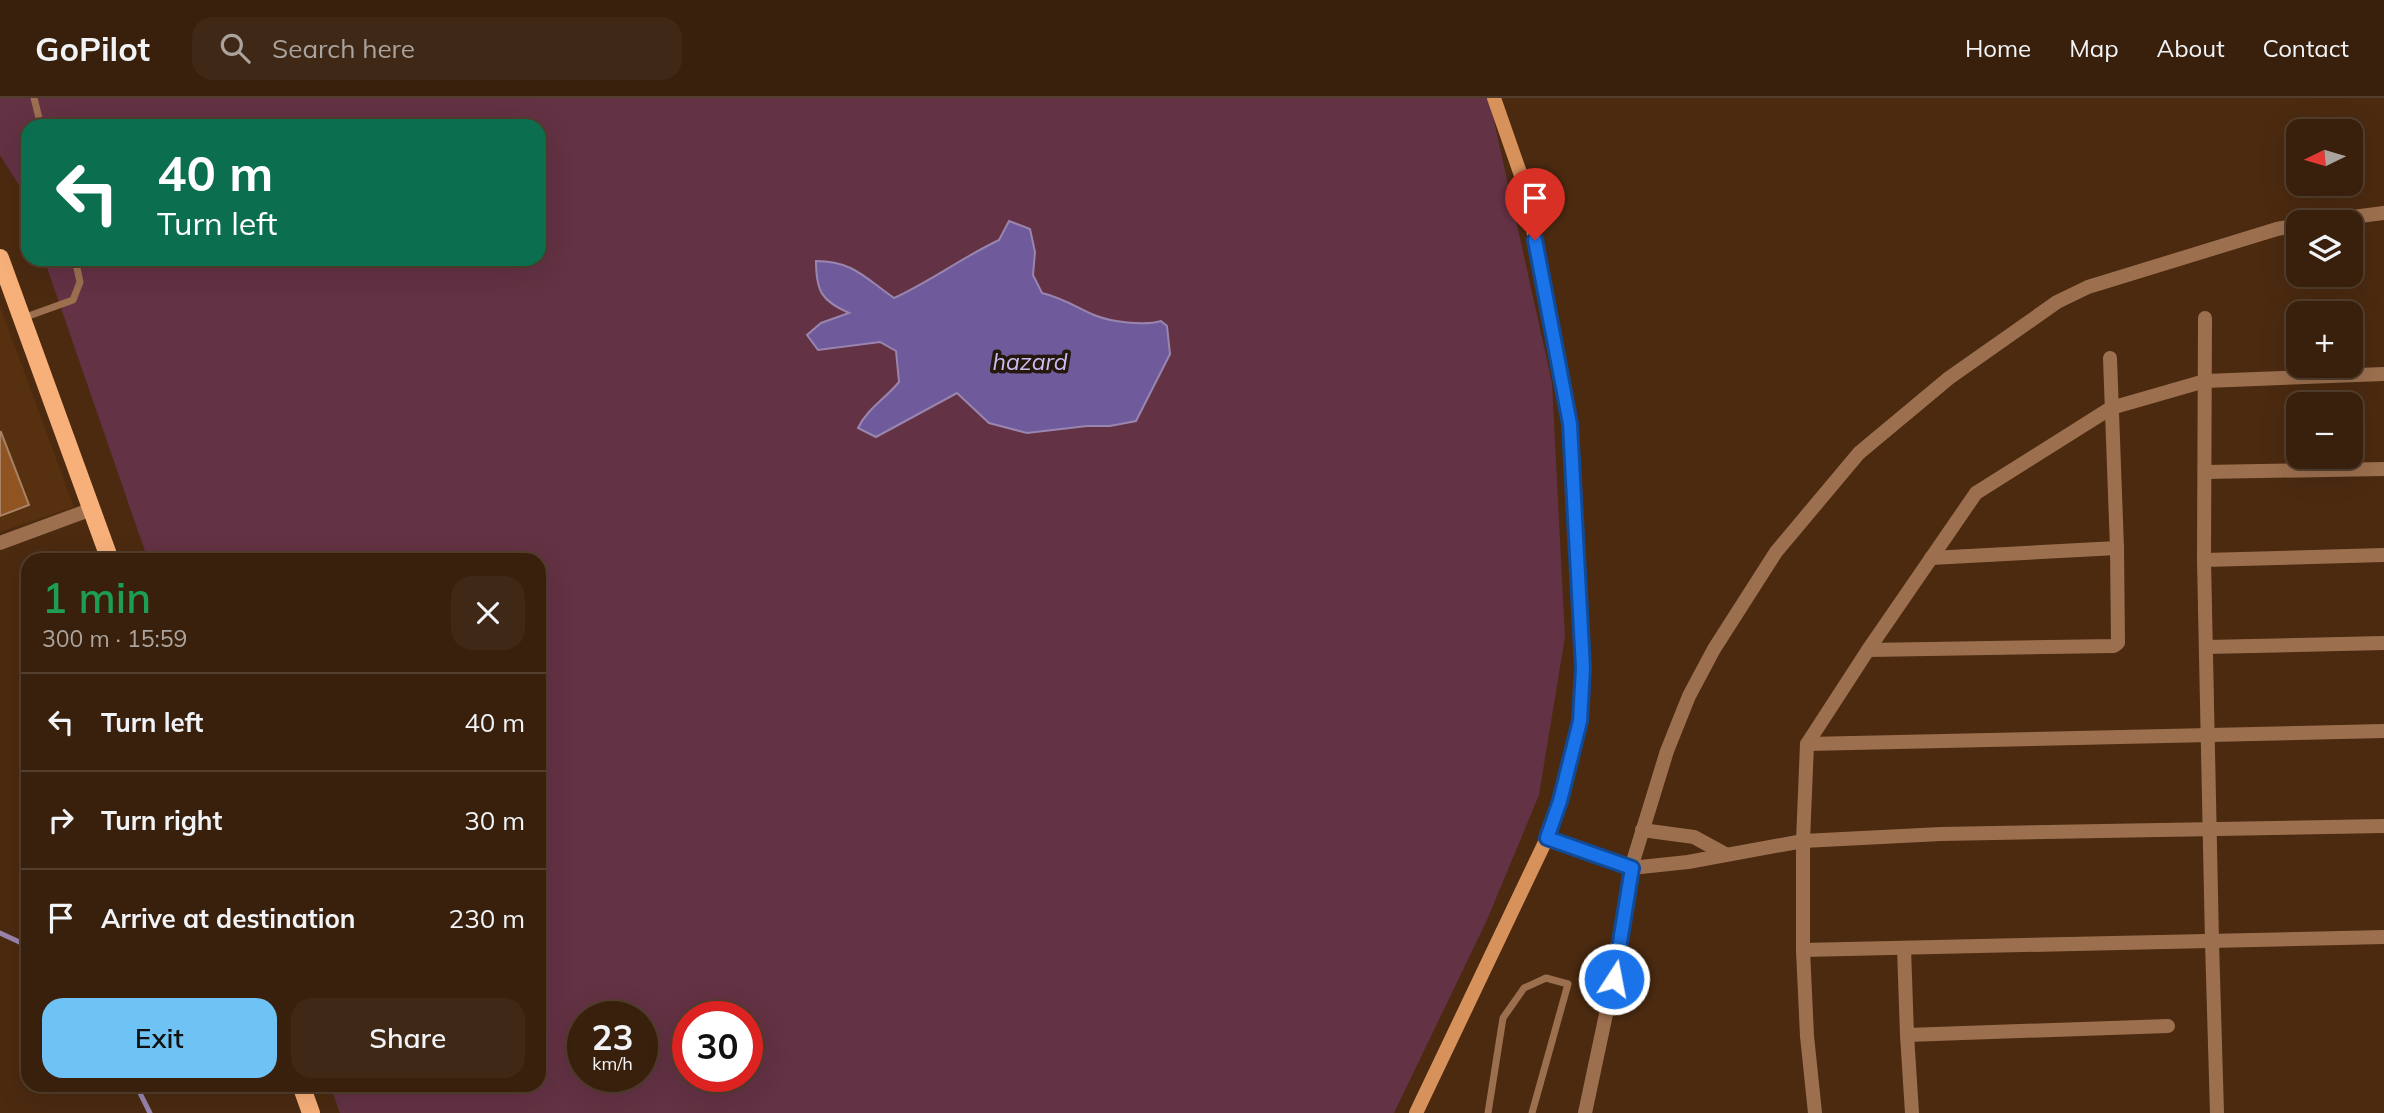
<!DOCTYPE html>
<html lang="en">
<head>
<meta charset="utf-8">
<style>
  :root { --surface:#38200c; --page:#3f2815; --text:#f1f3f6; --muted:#aba39d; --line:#523e2d; --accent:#6fc2f4 }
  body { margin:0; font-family:Mulish,sans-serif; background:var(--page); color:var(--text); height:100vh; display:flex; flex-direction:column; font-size:26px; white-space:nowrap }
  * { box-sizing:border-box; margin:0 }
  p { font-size:23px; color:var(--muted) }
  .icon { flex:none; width:38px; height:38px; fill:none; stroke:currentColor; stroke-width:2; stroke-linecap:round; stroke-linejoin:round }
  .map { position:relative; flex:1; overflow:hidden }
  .panel { position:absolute; left:21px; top:455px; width:525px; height:539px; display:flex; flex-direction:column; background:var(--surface); border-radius:21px; box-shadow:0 7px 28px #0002,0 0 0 2px var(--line) }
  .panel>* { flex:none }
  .hud { position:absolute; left:21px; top:21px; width:525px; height:147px; border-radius:21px; box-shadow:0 7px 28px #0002,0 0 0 2px var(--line); background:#0b6e4f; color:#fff; overflow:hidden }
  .needle { width:46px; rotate:265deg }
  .fabs { position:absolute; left:2286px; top:21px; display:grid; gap:14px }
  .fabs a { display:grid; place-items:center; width:77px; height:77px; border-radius:14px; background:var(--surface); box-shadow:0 7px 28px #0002,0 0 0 2px var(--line); font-size:35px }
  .speed { position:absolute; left:567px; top:903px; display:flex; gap:14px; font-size:35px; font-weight:700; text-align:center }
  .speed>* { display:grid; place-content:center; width:91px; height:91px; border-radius:50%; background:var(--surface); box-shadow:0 7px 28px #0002,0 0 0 2px var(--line); line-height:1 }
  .speed small { font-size:18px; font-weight:400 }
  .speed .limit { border:10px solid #d22; background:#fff; color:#111 }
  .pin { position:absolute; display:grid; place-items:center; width:60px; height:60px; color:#fff; margin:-72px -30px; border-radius:50% 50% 50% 0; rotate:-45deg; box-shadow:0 0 7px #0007 }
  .pin .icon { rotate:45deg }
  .me { position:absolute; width:77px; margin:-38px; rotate:11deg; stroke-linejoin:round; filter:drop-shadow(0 0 5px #0008) }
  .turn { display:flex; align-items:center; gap:24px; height:147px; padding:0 21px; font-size:32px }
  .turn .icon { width:91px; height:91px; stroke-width:2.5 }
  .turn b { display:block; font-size:49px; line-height:60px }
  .round { display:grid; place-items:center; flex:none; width:74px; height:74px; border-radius:21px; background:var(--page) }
  .head { display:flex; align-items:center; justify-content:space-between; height:119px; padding:0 21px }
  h1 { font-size:42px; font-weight:600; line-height:52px; color:#1e9e55 }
  .button { display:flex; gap:14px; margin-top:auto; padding:14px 21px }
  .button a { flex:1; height:80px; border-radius:21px; background:var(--accent); color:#111; font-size:28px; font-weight:600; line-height:80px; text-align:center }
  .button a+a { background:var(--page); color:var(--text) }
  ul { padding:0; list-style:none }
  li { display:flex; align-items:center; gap:21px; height:98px; padding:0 21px; border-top:2px solid var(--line) }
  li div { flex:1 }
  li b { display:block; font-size:26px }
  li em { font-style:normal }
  header { display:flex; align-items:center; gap:42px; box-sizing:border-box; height:98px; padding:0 35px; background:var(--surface); border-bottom:2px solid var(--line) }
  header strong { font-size:33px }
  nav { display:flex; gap:38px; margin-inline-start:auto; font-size:24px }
  .search { width:490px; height:63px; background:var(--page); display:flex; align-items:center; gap:18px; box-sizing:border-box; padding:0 24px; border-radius:21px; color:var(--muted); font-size:26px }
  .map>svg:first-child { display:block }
  .built { fill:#56300f }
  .green { fill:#633244; fill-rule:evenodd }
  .water { fill:#6f5b9c; stroke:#9a85ae; stroke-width:2 }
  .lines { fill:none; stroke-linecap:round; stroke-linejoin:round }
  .stream { stroke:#9a85ae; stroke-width:5 }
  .building { fill:#905422; stroke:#aa8367; stroke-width:2 }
  .lane { stroke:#9c704f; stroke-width:7 }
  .street { stroke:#9c704f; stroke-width:14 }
  .secondary { stroke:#d7915b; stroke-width:14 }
  .primary { stroke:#f8b07a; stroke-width:18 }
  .route-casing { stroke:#114b97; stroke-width:18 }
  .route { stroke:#1a73e8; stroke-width:12 }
  .labels { text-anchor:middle; stroke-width:7; stroke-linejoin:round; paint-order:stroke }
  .water-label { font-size:23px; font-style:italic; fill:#cabbf3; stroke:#26170c }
</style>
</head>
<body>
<header>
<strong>GoPilot</strong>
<div class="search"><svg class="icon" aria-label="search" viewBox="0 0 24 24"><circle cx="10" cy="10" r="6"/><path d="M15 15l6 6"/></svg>Search here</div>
<nav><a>Home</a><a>Map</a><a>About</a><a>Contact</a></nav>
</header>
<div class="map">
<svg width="2384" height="1015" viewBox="0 0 2384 1015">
  <rect width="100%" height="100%" fill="#4b2a10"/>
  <polygon class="built" points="0,208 74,409 0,434"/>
  <path class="green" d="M 0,0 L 1489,0 L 1552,285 L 1565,539 L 1539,697 L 1487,822 L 1394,1015 L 340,1015 L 330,987 L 539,987 L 539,462 L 148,462 L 44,161 L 539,161 L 539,28 L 28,28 L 28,114 L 19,87 L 0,57 ZM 583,919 L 642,919 L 642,978 L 583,978 ZM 688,919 L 747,919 L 747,978 L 688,978 Z"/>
  <path class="water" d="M 1009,123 L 1030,131 L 1035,154 L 1033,177 L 1042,195 C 1063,200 1076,209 1094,217 C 1111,224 1144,228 1161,223 L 1167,228 L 1170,256 L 1136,323 L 1110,328 L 1087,328 L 1027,335 L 989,325 L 957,295 L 876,339 L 858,330 C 867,311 885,301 899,284 L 896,253 L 880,244 L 818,252 L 807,237 L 821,225 L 849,215 C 822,203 816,194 816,163 C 853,163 865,180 894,200 C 931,183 963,159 999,142 Z"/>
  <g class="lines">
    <g class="stream">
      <polyline points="0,835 28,848"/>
      <polyline points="136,987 150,1015"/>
    </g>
  </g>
  <polygon class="building" points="1,334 29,407 0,418 0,335"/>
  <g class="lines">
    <g class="lane">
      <polyline points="34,0 41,28"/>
      <polyline points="23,220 73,202 80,184 75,161"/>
      <polyline points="1488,1015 1503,920 1524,890 1546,880 1568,886 1532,1015"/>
    </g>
    <g class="street">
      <polyline points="2313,124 2384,115"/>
      <polyline points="2205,220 2204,462 2212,844 2217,1015"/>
      <polyline points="2205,374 2384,371"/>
      <polyline points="0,445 92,411"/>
      <polyline points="1931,460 2117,450"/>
      <polyline points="2204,462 2384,457"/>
      <polyline points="2206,549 2384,545"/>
      <polyline points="1868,552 2114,548 2118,545 2117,450 2110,260"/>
      <polyline points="1807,646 2384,633"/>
      <polyline points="1642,732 1694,739 1725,756"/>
      <polyline points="1547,740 1631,770 1688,764 1803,743 1941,736 2384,728"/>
      <polyline points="1904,850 1907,937 2168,928"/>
      <polyline points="1803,852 2384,839"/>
      <polyline points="1907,937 1912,1015"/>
      <polyline points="1585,1015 1619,855 1631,770 1667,653 1689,598 1714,551 1776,454 1859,355 1949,280 2057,204 2088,189 2277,131 2298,127"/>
      <polyline points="1815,1015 1807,938 1803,852 1803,743 1807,646 1868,552 1976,395 2111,310 2205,283 2384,276"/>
    </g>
    <polyline class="secondary" points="1416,1015 1547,740 1560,703 1580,623 1583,570 1570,326 1525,89 1494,0"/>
    <g class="primary">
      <polyline points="0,160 110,462"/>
      <polyline points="301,987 311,1015"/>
    </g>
  </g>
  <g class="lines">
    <g class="route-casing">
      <polyline id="route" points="1535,142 1570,326 1583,570 1580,623 1560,703 1547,740 1632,770 1614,881"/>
    </g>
    <use href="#route" class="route"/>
  </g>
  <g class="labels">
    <g class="water-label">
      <text x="1030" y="272">hazard</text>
    </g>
  </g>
</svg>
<div class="fabs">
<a><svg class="needle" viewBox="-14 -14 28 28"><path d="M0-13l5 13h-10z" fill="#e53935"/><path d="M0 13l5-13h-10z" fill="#aba39d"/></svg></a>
<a><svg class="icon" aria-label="layers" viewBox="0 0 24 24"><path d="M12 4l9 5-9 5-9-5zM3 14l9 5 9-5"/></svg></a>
<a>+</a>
<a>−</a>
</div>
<div class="speed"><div>23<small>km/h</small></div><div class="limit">30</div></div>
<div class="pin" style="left:1535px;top:142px;background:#d93025"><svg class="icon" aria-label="arrive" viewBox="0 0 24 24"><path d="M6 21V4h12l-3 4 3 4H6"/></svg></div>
<svg class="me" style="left:1614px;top:881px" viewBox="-20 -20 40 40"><circle r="17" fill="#1a73e8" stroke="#fff" stroke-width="3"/><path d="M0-11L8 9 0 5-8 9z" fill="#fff"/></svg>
<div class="hud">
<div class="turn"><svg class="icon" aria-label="left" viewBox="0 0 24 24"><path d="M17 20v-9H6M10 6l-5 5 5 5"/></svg><div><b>40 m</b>Turn left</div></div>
</div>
<section class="panel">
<div class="head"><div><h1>1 min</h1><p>300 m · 15:59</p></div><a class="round"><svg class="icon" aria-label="close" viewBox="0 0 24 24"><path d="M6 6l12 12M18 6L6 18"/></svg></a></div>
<ul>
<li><svg class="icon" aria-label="left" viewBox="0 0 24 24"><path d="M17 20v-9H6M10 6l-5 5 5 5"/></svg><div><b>Turn left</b></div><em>40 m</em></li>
<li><svg class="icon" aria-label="right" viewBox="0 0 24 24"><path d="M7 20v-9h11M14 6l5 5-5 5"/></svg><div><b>Turn right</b></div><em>30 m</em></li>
<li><svg class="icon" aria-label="arrive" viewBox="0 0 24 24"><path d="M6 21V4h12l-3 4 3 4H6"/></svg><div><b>Arrive at destination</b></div><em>230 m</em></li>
</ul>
<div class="button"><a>Exit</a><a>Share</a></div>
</section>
</div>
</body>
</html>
